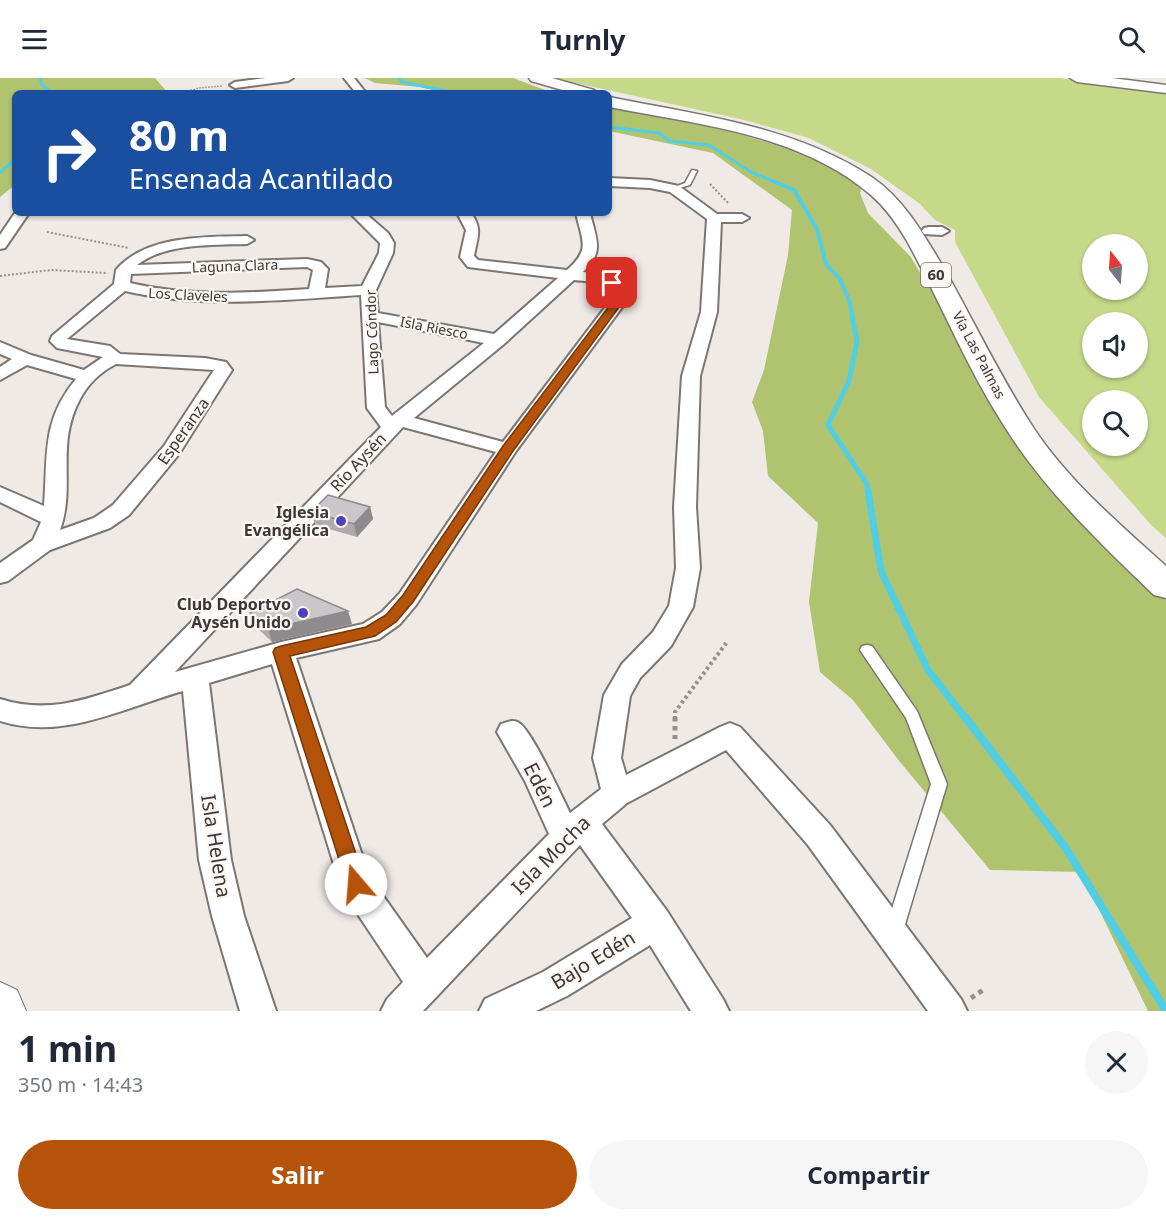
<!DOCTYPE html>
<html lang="es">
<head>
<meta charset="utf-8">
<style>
  :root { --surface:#fff; --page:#f6f6f7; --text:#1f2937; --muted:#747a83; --accent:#b45309 }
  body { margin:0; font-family:"Noto Sans",sans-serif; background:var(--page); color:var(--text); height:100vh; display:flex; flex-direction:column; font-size:22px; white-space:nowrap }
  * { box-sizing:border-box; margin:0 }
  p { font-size:20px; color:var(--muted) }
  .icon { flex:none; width:33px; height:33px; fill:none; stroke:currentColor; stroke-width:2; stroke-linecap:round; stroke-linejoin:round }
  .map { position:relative; height:933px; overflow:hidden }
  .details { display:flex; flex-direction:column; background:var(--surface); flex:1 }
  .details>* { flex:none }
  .top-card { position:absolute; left:12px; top:12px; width:600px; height:126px; border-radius:9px; box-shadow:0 2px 4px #0004; background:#1a4fa0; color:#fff; overflow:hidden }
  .needle { width:39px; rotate:343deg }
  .controls { position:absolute; left:1082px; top:156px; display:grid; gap:12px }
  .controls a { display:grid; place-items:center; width:66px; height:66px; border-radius:50%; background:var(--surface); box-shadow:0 2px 4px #0004; font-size:30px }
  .pin { position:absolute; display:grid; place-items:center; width:51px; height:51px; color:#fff; margin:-26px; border-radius:12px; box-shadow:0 3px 9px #0006 }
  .me { position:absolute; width:66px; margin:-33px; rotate:342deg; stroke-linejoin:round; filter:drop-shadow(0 0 4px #0008) }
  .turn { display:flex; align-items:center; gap:21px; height:126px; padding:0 18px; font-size:27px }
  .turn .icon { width:78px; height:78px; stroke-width:2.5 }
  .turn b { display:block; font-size:42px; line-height:51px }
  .round { display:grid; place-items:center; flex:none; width:63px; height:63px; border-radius:32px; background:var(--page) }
  .overview { display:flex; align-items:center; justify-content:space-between; height:102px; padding:0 18px }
  h1 { font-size:36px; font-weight:700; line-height:45px }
  .cta { display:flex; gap:12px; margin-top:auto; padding:12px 18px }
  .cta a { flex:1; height:69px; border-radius:36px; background:var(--accent); color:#fff; font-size:24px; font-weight:700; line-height:69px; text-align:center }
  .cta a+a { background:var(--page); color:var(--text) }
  header { display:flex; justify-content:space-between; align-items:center; height:78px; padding:0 18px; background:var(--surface); font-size:27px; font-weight:700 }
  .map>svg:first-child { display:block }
  .green { fill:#c6d989; fill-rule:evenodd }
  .forest { fill:#b0c36e }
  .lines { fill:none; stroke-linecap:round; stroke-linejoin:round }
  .stream-far4 { stroke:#51cee4; stroke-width:3 }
  .stream-far3 { stroke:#51cee4; stroke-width:4 }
  .stream-far2 { stroke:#51cee4; stroke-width:5 }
  .stream-far1 { stroke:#51cee4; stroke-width:7 }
  .stream { stroke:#51cee4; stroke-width:8 }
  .lane-casing { stroke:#7b7673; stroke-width:3 }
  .street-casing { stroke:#7b7673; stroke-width:4 }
  .secondary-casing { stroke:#7b7673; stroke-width:2 }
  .highway-casing { stroke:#7b7673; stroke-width:3 }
  .path-far3 { stroke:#95908e; stroke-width:1.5; stroke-dasharray:1.5 1.5; stroke-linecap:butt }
  .path-far2 { stroke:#95908e; stroke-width:2; stroke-dasharray:2 2; stroke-linecap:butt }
  .path-far1 { stroke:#95908e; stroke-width:4; stroke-dasharray:3 3; stroke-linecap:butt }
  .path { stroke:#95908e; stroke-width:5; stroke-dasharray:4.5 4.5; stroke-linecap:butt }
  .lane { fill:#fff; fill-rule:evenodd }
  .street { fill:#fff; fill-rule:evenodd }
  .secondary { fill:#fff; fill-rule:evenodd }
  .highway { fill:#fff; fill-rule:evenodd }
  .wall { fill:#afaaad }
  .shaded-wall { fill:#8e8b8d }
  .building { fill:#cbc6c9; stroke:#8e8b8d; stroke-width:1.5 }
  .route { fill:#b45309; stroke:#753606; stroke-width:1.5 }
  .poi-dot { fill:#4e43ba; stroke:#fdf7f4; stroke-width:2 }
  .labels { text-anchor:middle; stroke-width:4.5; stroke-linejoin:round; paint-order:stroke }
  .far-street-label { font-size:14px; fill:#3b3837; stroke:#fdf7f4 }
  .shield { fill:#fdf7f4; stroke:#757170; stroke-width:1.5 }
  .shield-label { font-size:15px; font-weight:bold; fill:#3b3837 }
  .street-label { font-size:16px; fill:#3b3837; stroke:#fdf7f4 }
  .poi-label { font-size:16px; font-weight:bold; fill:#3b3837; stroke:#fdf7f4; text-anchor:end }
  .near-street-label { font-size:20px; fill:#3b3837; stroke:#fdf7f4 }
</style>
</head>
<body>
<header><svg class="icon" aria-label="menu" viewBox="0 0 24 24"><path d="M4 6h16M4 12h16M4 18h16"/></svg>Turnly<svg class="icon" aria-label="search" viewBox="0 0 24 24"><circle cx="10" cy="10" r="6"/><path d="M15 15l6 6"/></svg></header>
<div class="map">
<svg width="1166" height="933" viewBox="0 0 1166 933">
  <rect width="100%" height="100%" fill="#f0eae7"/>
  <path class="green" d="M 553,0 L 1060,0 L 1166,15 L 1166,460 L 1152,448 L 1039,319 L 955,164 L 955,152 L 935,142 L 920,126 L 871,91 L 809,60 L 740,41 ZM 1092,166 L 1137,166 L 1137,212 L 1092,212 ZM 1092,244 L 1137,244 L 1137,290 L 1092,290 ZM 1092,322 L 1137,322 L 1137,368 L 1092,368 Z"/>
  <g class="forest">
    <polygon points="0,0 155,0 168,15 15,15 15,107 0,119"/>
    <polygon points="365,0 513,0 553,15 446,15 420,9 375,5"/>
    <path d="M 609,29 C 696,46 787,59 862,108 L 860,115 L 868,135 L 910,178 L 971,277 L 1128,485 L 1166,522 L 1166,933 L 1148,933 L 1081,794 L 990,792 L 900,684 L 853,622 L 820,594 L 809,524 L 818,445 L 768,398 L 763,353 L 752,324 L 764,292 L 788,177 L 792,132 L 713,75 L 609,53 Z"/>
  </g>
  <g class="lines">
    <g class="stream-far4">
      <polyline points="40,0 42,7 52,15"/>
      <polyline points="399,0 402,4 457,15"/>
      <polyline points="609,49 659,55 669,63 709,67 751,94 777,105"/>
      <polyline points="0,95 15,81"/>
    </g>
    <polyline class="stream-far3" points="773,103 794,112 817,151 826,186 840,201 850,225 853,240"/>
    <polyline class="stream-far2" points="852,238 857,263 849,303 828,347 867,406 868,414"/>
    <polyline class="stream-far1" points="868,413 881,493 928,592 966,641"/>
    <polyline class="stream" points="965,639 1065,769 1166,933"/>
    <g class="lane-casing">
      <g id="lane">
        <polygon points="692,92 697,93 690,107 672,112 672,110 685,105"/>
        <polygon points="867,567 872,568 917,633 947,706 903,853 900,859 894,862 888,859 885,853 931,706 906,640 860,572 862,568"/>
      </g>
    </g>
    <g class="street-casing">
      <g id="street">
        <polygon points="266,0 293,0 288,3 235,10 230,7 235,4"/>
        <polygon points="344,0 354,0 366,15 356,15"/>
        <path d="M 609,100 L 650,102 L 679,108 L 717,136 L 742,136 L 749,140 L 742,144 L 721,144 L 717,234 L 700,298 L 696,429 L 700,490 L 693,529 L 671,568 L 640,600 L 630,618 L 621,680 L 626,697 L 720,649 L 730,645 L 740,649 L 830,747 L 961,921 L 967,933 L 928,933 L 808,767 L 726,672 L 627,725 L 602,746 L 667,833 L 723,921 L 729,933 L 691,933 L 650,867 L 567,918 L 536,933 L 479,933 L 485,921 L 543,894 L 632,840 L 580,767 L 423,933 L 381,933 L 387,921 L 403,904 L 345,817 L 340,806 L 272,586 L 209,605 L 231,782 L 244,838 L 276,933 L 240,933 L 212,838 L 199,782 L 183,613 C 123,630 63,663 0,643 L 0,621 C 48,636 84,622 130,607 L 381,349 L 367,330 L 361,217 C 282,222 203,231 125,213 L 67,261 L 110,268 L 120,276 L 205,280 L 226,284 L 232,292 L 179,376 L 129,437 L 110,450 L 50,472 L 8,503 L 0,505 L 0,485 L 33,462 L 41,444 L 0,424 L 0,409 L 44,428 C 48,378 41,343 76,301 L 27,287 L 0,302 L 0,289 L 12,281 L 0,276 L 0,264 L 31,277 L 84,292 L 103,279 L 57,270 L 50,263 L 52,258 L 114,206 L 116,192 C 146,157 204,159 247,158 L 254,162 L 247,166 C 213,167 165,165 137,187 L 307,181 L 321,184 L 328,191 L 325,210 L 362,208 L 379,175 L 380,165 L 350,135 L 365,135 L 388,155 L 394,165 L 393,175 L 376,212 L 378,235 L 494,256 L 558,200 L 468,189 L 460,179 L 466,152 L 457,135 L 471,135 C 483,151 477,160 474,178 L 478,182 L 567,192 C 591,171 582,163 576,135 L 590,135 C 596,161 605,174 583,194 C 602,196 619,197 627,217 L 623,228 L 516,373 L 416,527 L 400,546 L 379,561 L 296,580 L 369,798 L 427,880 L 549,756 L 525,703 L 497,654 L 501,646 C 508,644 513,641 519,645 C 532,653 562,719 570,735 L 601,711 L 593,680 L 604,617 L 622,586 L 653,554 L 669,528 L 676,490 L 674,429 L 682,298 L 701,234 L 707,141 L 670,114 L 650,110 L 609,108 ZM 307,189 L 313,192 L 309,211 C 249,215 189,219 130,205 L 131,196 ZM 574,202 C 588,204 605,202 611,217 L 607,227 L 503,364 L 414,340 L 504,266 ZM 378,244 L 484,265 L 392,338 L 385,329 ZM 116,286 L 214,292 L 164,368 L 113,427 L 94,440 L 60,452 C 76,408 55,367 80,321 C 88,306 100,294 116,286 ZM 403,349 L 496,374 L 400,515 L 382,534 L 363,546 L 281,564 L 175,594 Z"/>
        <polygon points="15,135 29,135 5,170 0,171 0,157"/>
        <polygon points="929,149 942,149 949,153 942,157 924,156 922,153 924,150"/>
      </g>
    </g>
    <g class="secondary-casing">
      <polygon id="secondary" points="0,904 17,912 26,933 0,933"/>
    </g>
    <g class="highway-casing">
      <g id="highway">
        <polygon points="529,0 552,0 594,12 596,15 573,15 531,3"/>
        <polygon points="1070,0 1112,0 1166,7 1166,15 1077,4"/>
        <path d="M 609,19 C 698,37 795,48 873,100 C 905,122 925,159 945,192 C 973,242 998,294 1029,343 C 1064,399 1117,444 1166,488 L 1166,520 L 1154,517 C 1099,464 1043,411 1003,346 C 966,288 940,223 907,163 C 897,146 886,130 871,117 C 801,56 696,46 609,29 Z"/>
      </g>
    </g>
    <g class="path-far3">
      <polyline points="182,15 199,10 222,8"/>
      <polyline points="609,68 611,65"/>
    </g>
    <g class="path-far2">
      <polyline points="710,106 729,126"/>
      <polyline points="47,154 129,170"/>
      <polyline points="0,198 51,192 107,195"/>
    </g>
    <polyline class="path-far1" points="675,641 675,634 727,564"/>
    <g class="path">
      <polyline points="675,639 675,661"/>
      <polyline points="971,920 983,912"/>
    </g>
    <use href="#lane" class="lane"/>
    <use href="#street" class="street"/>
    <use href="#secondary" class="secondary"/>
    <use href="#highway" class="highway"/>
  </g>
  <g class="wall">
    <polygon points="370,429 373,441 357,459 315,447 311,434"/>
    <polygon points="250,535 352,546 272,564 255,548"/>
  </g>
  <g class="shaded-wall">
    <polygon points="370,429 373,441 357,459 354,446"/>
    <polygon points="348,533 352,546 272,564 268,551"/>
  </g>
  <g class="building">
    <polygon points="328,417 370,429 354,446 311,434"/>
    <polygon points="297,511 348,533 268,551 250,535"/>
  </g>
  <polygon class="route" points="609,203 615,203 624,217 620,228 513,373 413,524 396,544 375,558 290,578 366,806 363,813 356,816 349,813 273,574 275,570 281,568 366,549 386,537 403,517 503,368 610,227 614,217 607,205"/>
  <g class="poi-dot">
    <circle cx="341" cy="443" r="6"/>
    <circle cx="303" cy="535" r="6"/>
  </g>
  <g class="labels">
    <g class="far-street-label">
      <text transform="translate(235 188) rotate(-2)" y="5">Laguna Clara</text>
      <text transform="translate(188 217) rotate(3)" y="5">Los Claveles</text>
      <text transform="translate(434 250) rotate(11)" y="5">Isla Riesco</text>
      <text transform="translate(372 254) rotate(-92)" y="5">Lago Cóndor</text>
      <text transform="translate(979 277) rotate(62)" y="5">Vía Las Palmas</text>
    </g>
    <rect class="shield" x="921" y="185" width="30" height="24" rx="4.5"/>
    <g class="shield-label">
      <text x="936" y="202">60</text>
    </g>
    <g class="street-label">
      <text transform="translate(183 353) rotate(-55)" y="6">Esperanza</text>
      <text transform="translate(358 384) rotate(-47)" y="6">Río Aysén</text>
    </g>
    <g class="poi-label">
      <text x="329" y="440">Iglesia<tspan x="329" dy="18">Evangélica</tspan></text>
      <text x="291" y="532">Club Deportvo<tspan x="291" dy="18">Aysén Unido</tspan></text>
    </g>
    <g class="near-street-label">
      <text transform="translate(540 707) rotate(63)" y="7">Edén</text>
      <text transform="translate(216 768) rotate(81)" y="7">Isla Helena</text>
      <text transform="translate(551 777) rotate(-45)" y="7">Isla Mocha</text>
      <text transform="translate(593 882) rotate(-31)" y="7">Bajo Edén</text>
    </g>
  </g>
</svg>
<div class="controls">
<a><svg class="needle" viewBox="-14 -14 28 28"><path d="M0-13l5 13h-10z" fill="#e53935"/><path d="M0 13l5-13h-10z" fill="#747a83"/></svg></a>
<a><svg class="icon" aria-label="sound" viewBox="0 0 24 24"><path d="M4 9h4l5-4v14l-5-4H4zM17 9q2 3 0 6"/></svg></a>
<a><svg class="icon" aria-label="search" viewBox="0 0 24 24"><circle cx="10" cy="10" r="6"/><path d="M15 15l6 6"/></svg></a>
</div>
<div class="pin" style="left:612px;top:205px;background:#d93025"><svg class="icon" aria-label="arrive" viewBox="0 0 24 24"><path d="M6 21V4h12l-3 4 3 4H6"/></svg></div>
<svg class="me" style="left:356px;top:806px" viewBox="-20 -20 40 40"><circle r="19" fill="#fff"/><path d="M0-13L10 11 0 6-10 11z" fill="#b45309"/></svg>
<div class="top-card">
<div class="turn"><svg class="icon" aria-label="right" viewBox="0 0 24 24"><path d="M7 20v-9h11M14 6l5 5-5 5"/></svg><div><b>80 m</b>Ensenada Acantilado</div></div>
</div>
</div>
<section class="details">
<div class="overview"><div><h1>1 min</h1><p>350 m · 14:43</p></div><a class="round"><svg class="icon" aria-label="close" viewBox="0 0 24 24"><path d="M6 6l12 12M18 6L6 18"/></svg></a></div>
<div class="cta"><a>Salir</a><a>Compartir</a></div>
</section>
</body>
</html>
